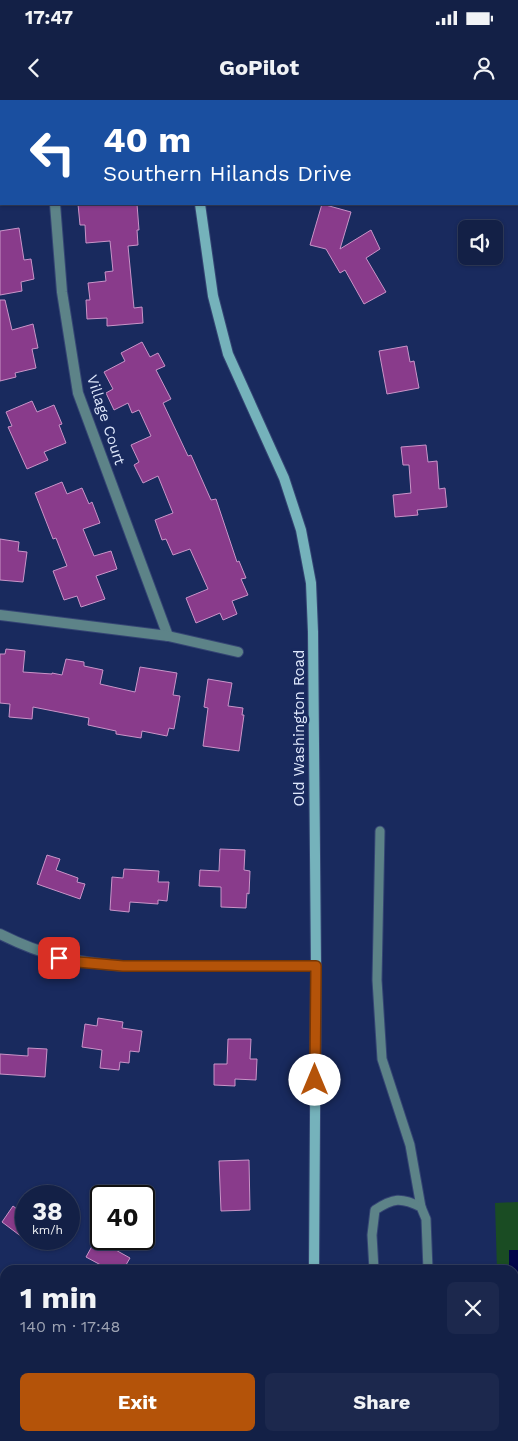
<!DOCTYPE html>
<html lang="en">
<head>
<meta charset="utf-8">
<style>
  :root { --surface:#132046; --page:#1c284d; --text:#f1f3f6; --muted:#9da3b3; --line:#323e5f; --accent:#b45309 }
  body { margin:0; font-family:"Work Sans",sans-serif; background:var(--page); color:var(--text); height:100vh; display:flex; flex-direction:column; font-size:19px; white-space:nowrap }
  * { box-sizing:border-box; margin:0 }
  p { font-size:16px; color:var(--muted) }
  .icon { flex:none; width:28px; height:28px; fill:none; stroke:currentColor; stroke-width:2; stroke-linecap:round; stroke-linejoin:round }
  .map { position:relative; flex:1; overflow:hidden }
  .side { position:absolute; left:0px; top:1165px; width:519px; height:176px; display:flex; flex-direction:column; background:var(--surface); border-radius:15px 15px 0 0; box-shadow:0 1px 4px #0004,0 0 0 1px var(--line) }
  .side>* { flex:none }
  .top-card { position:absolute; left:0px; top:0px; width:519px; height:105px; box-shadow:0 1px 4px #0004,0 0 0 1px var(--line); background:#1a4fa0; color:#fff; overflow:hidden }
  .controls { position:absolute; left:458px; top:120px; display:grid; gap:10px }
  .controls a { display:grid; place-items:center; width:45px; height:45px; border-radius:8px; background:var(--surface); box-shadow:0 1px 4px #0004,0 0 0 1px var(--line); font-size:25px }
  .speed { position:absolute; left:15px; top:1085px; display:flex; gap:10px; font-size:25px; font-weight:700; text-align:center }
  .speed>* { display:grid; place-content:center; width:65px; height:65px; border-radius:50%; background:var(--surface); box-shadow:0 1px 4px #0004,0 0 0 1px var(--line); line-height:1 }
  .speed small { font-size:12px; font-weight:400 }
  .speed .limit { border:2px solid #111; border-radius:8px; background:#fff; color:#111 }
  .pin { position:absolute; display:grid; place-items:center; width:42px; height:42px; color:#fff; margin:-21px; border-radius:10px; box-shadow:0 2px 8px #0006 }
  .me { position:absolute; width:55px; margin:-28px; rotate:0deg; stroke-linejoin:round; filter:drop-shadow(0 0 4px #0008) }
  .turn { display:flex; align-items:center; gap:18px; height:105px; padding:0 20px; font-size:22px }
  .turn .icon { width:65px; height:65px; stroke-width:2.5 }
  .turn b { display:block; font-size:35px; line-height:42px }
  .round { display:grid; place-items:center; flex:none; width:52px; height:52px; border-radius:8px; background:var(--page) }
  .summary { display:flex; align-items:center; justify-content:space-between; height:85px; padding:0 20px }
  h1 { font-size:30px; font-weight:700; line-height:38px }
  .cta { display:flex; gap:10px; margin-top:auto; padding:10px 20px }
  .cta a { flex:1; height:58px; border-radius:8px; background:var(--accent); color:#fff; font-size:20px; font-weight:700; line-height:58px; text-align:center }
  .cta a+a { background:var(--page); color:var(--text) }
  .status { display:flex; justify-content:space-between; align-items:center; height:35px; padding:0 25px; background:var(--surface); direction:ltr }
  .status svg { height:14px; fill:currentColor }
  header { display:flex; justify-content:space-between; align-items:center; height:65px; padding:0 20px; background:var(--surface); font-size:22px; font-weight:700 }
  .map>svg:first-child { display:block }
  .green { fill:#1a4c23 }
  .water { fill:#03064a }
  .building { fill:#893b8b; stroke:#c994c8 }
  .lines { fill:none; stroke-linecap:round; stroke-linejoin:round }
  .lane-casing { stroke:#354574; stroke-width:11 }
  .street-casing { stroke:#354574; stroke-width:12 }
  .secondary-casing { stroke:#354574; stroke-width:12 }
  .lane { stroke:#5d8388; stroke-width:9 }
  .street { stroke:#5d8388; stroke-width:10 }
  .secondary { stroke:#75b2bb; stroke-width:10 }
  .route-casing { stroke:#753606; stroke-width:12 }
  .route { stroke:#b45309; stroke-width:9 }
  .labels { text-anchor:middle; stroke-width:5; stroke-linejoin:round; paint-order:stroke }
  .street-label { font-size:15px; fill:#e0e9fd; stroke:#192a5e }
</style>
</head>
<body>
<div class="status"><b>17:47</b><svg viewBox="0 0 49 12"><path d="M0 12V9h3v3zM5 12V6h3v6zM10 12V3h3v9zM15 12V0h3v12zM26 1h20v11H26zM47 4h2v5h-2z"/></svg></div>
<header><svg class="icon" aria-label="back" viewBox="0 0 24 24"><path d="M15 5l-7 7 7 7"/></svg>GoPilot<svg class="icon" aria-label="person" viewBox="0 0 24 24"><circle cx="12" cy="8" r="4"/><path d="M4 21q1-7 8-7t8 7"/></svg></header>
<div class="map">
<svg width="518" height="1341" viewBox="0 0 518 1341">
  <rect width="100%" height="100%" fill="#192a5e"/>
  <polygon class="green" points="518,1102 518,1284 514,1284 514,1170 497,1170 495,1103"/>
  <polygon class="water" points="509,1150 518,1150 518,1219 514,1219 514,1170 509,1170"/>
  <g class="building">
    <polygon points="78,104 137,104 139,130 137,130 138,145 128,146 134,208 142,207 143,223 107,226 107,218 87,219 86,200 90,200 88,183 106,181 105,172 113,171 110,141 86,143 85,125 80,125"/>
    <polygon points="322,104 351,112 340,149 371,130 380,149 366,158 386,192 364,204 345,170 340,173 326,149 310,145"/>
    <polygon points="19,128 24,160 31,159 34,179 21,182 22,191 0,195 0,131"/>
    <polygon points="0,200 5,200 12,230 33,224 38,248 32,249 36,268 15,273 16,277 0,281"/>
    <polygon points="142,242 150,257 158,253 165,266 156,270 171,299 163,303 188,356 191,355 211,400 216,399 237,462 239,461 246,478 241,479 248,495 232,501 237,514 223,520 220,513 196,523 186,498 208,489 190,449 173,455 166,439 162,440 155,420 173,413 158,376 143,383 134,365 139,362 131,345 151,336 139,310 132,313 128,303 114,310 106,293 113,289 104,272 125,261 121,253"/>
    <polygon points="407,246 410,262 414,261 419,288 387,294 379,251"/>
    <polygon points="32,301 37,312 54,305 62,324 59,325 66,343 44,352 48,360 27,369 8,327 12,326 6,312"/>
    <polygon points="426,345 428,362 437,361 439,389 445,388 447,407 417,410 418,415 395,417 393,395 411,393 409,365 403,365 401,347"/>
    <polygon points="62,382 67,394 82,388 89,404 92,402 100,423 83,429 94,456 111,451 117,469 96,476 105,499 81,507 77,496 64,500 53,471 67,466 56,438 53,439 35,393"/>
    <polygon points="0,439 19,442 18,451 27,452 23,482 0,480"/>
    <polygon points="6,549 25,551 23,572 52,574 52,573 62,575 66,559 84,562 84,566 103,570 100,584 135,592 140,567 177,573 173,595 180,596 174,629 169,628 167,636 142,631 141,638 116,634 116,631 88,625 89,618 33,607 32,619 9,617 10,604 0,603 0,554 5,554"/>
    <polygon points="208,579 232,583 228,606 243,608 242,615 244,615 239,651 203,646 208,608 204,607"/>
    <polygon points="220,749 245,750 244,770 250,771 249,794 247,793 246,808 221,807 221,787 199,786 200,770 219,771"/>
    <polygon points="47,755 60,759 56,770 78,778 77,782 85,784 80,799 37,784"/>
    <polygon points="124,769 159,771 158,782 169,782 167,801 158,800 158,804 130,802 129,812 110,810 112,777 123,778"/>
    <polygon points="98,918 123,922 122,928 142,931 139,952 130,951 129,963 120,962 119,970 100,968 102,950 82,947 85,924 97,926"/>
    <polygon points="228,939 251,939 250,959 257,959 256,980 235,979 235,986 214,985 214,964 227,964"/>
    <polygon points="28,948 47,949 45,977 0,974 0,954 28,956"/>
    <polygon points="249,1060 250,1110 221,1111 219,1061"/>
    <polygon points="13,1106 26,1116 26,1140 2,1122"/>
    <polygon points="96,1139 130,1158 123,1170 110,1170 86,1157"/>
  </g>
  <g class="lines">
    <g class="lane-casing">
      <g id="lane">
        <polyline points="380,731 377,880 382,959 410,1045 421,1107"/>
        <path d="M 374,1170 L 372,1135 L 375,1110 C 393,1098 401,1097 421,1107 L 426,1119 L 428,1170"/>
        <polyline points="435,1336 435,1341"/>
      </g>
    </g>
    <g class="street-casing">
      <g id="street">
        <polyline points="0,51 1,50"/>
        <polyline points="55,104 62,192 78,293 168,536"/>
        <polyline points="0,515 168,536 238,552"/>
        <path d="M 0,834 C 44,856 74,862 123,866 L 316,866"/>
        <polyline points="0,1194 5,1197"/>
        <polyline points="0,1313 5,1314"/>
        <polyline points="128,1336 141,1341"/>
      </g>
    </g>
    <g class="secondary-casing">
      <g id="secondary">
        <polyline points="180,0 180,1"/>
        <polyline points="257,1 259,0"/>
        <polyline points="200,104 213,196 228,254 284,378 301,430 311,483 313,532 316,866 314,1170"/>
        <polyline points="304,1341 305,1336"/>
      </g>
    </g>
    <use href="#lane" class="lane"/>
    <use href="#street" class="street"/>
    <use href="#secondary" class="secondary"/>
  </g>
  <g class="lines">
    <g class="route-casing">
      <polyline id="route" points="59,858 78,862 123,866 316,866 315,980"/>
    </g>
    <use href="#route" class="route"/>
  </g>
  <g class="labels">
    <g class="street-label">
      <text transform="translate(106 320) rotate(72)" y="5">Village Court</text>
      <text transform="translate(299 628) rotate(-90)" y="5">Old Washington Road</text>
    </g>
  </g>
</svg>
<div class="controls">
<a><svg class="icon" aria-label="sound" viewBox="0 0 24 24"><path d="M4 9h4l5-4v14l-5-4H4zM17 9q2 3 0 6"/></svg></a>
</div>
<div class="speed"><div>38<small>km/h</small></div><div class="limit">40</div></div>
<div class="pin" style="left:59px;top:858px;background:#d93025"><svg class="icon" aria-label="arrive" viewBox="0 0 24 24"><path d="M6 21V4h12l-3 4 3 4H6"/></svg></div>
<svg class="me" style="left:315px;top:980px" viewBox="-20 -20 40 40"><circle r="19" fill="#fff"/><path d="M0-13L10 11 0 6-10 11z" fill="#b45309"/></svg>
<div class="top-card">
<div class="turn"><svg class="icon" aria-label="left" viewBox="0 0 24 24"><path d="M17 20v-9H6M10 6l-5 5 5 5"/></svg><div><b>40 m</b>Southern Hilands Drive</div></div>
</div>
<section class="side">
<div class="summary"><div><h1>1 min</h1><p>140 m · 17:48</p></div><a class="round"><svg class="icon" aria-label="close" viewBox="0 0 24 24"><path d="M6 6l12 12M18 6L6 18"/></svg></a></div>
<div class="cta"><a>Exit</a><a>Share</a></div>
</section>
</div>
</body>
</html>
